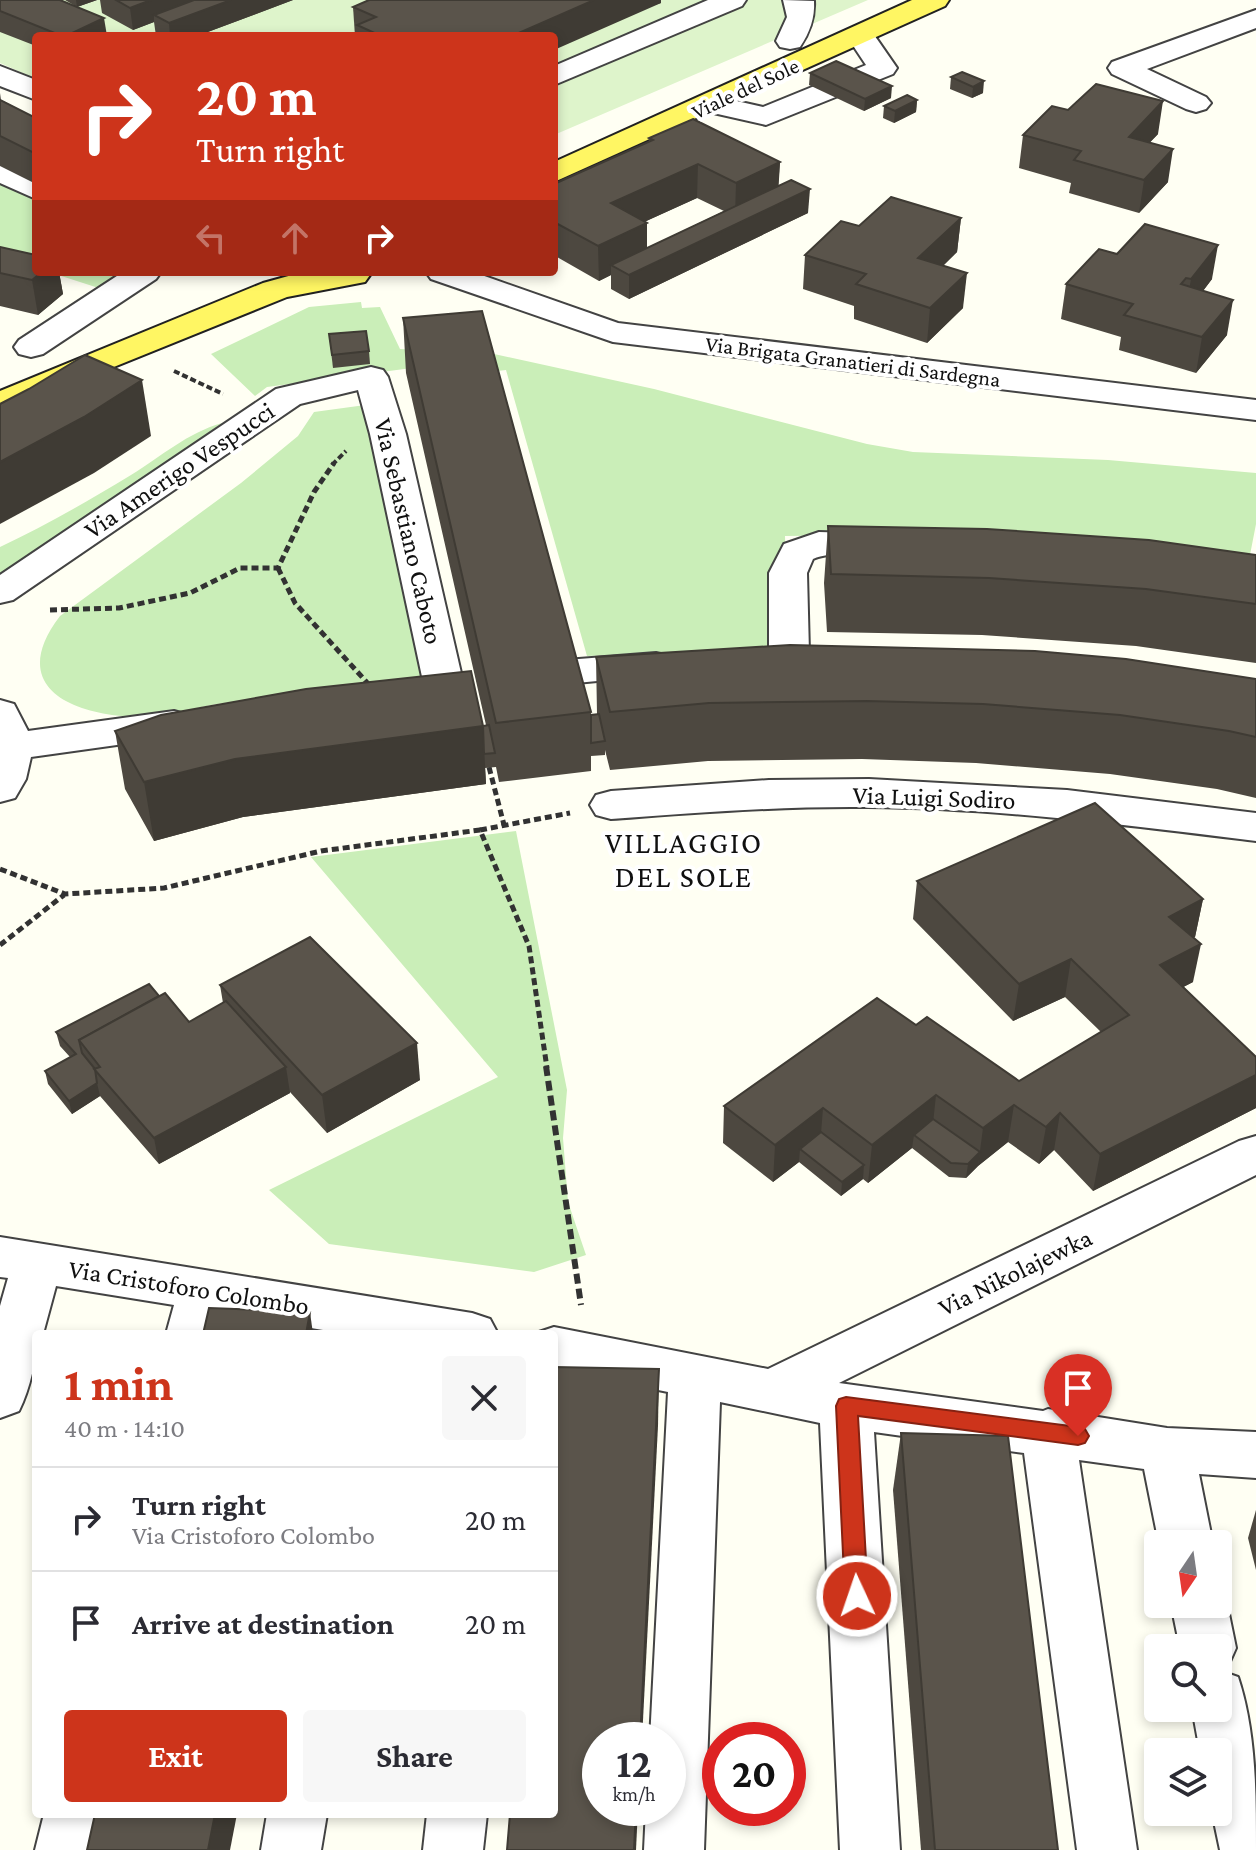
<!DOCTYPE html>
<html lang="en">
<head>
<meta charset="utf-8">
<style>
  :root { --surface:#fff; --page:#f7f7f7; --text:#2b2b33; --muted:#7c7c81; --line:#e1e1e2; --accent:#cd341b }
  body { margin:0; font-family:"Crimson Pro",serif; background:var(--page); color:var(--text); height:100vh; display:flex; flex-direction:column; font-size:30px; white-space:nowrap }
  * { box-sizing:border-box; margin:0 }
  p { font-size:26px; color:var(--muted) }
  .icon { flex:none; width:44px; height:44px; fill:none; stroke:currentColor; stroke-width:2; stroke-linecap:round; stroke-linejoin:round }
  .map { position:relative; flex:1; overflow:hidden }
  .drawer { position:absolute; left:32px; top:1330px; width:526px; height:488px; display:flex; flex-direction:column; background:var(--surface); border-radius:8px; box-shadow:0 4px 12px #0003 }
  .drawer>* { flex:none }
  .guide { position:absolute; left:32px; top:32px; width:526px; height:244px; border-radius:8px; box-shadow:0 4px 12px #0003; background:#cd341b; color:#fff; overflow:hidden }
  .needle { width:52px; rotate:193deg }
  .buttons { position:absolute; left:1144px; top:1530px; display:grid; gap:16px }
  .buttons a { display:grid; place-items:center; width:88px; height:88px; border-radius:8px; background:var(--surface); box-shadow:0 4px 12px #0003; font-size:40px }
  .speed { position:absolute; left:582px; top:1722px; display:flex; gap:16px; font-size:40px; font-weight:700; text-align:center }
  .speed>* { display:grid; place-content:center; width:104px; height:104px; border-radius:50%; background:var(--surface); box-shadow:0 4px 12px #0003; line-height:1 }
  .speed small { font-size:20px; font-weight:400 }
  .speed .limit { border:12px solid #d22; background:#fff; color:#111 }
  .pin { position:absolute; display:grid; place-items:center; width:68px; height:68px; color:#fff; margin:-82px -34px; border-radius:50% 50% 50% 0; rotate:-45deg; box-shadow:0 0 8px #0007 }
  .pin .icon { rotate:45deg }
  .me { position:absolute; width:88px; margin:-44px; rotate:357deg; stroke-linejoin:round; filter:drop-shadow(0 0 6px #0008) }
  .turn { display:flex; align-items:center; gap:28px; height:168px; padding:0 32px; font-size:36px }
  .turn .icon { width:104px; height:104px; stroke-width:2.5 }
  .turn b { display:block; font-size:56px; line-height:68px }
  .lanes { display:flex; align-items:center; height:76px; padding:0 32px; background:#0003; justify-content:center; gap:40px; direction:ltr }
  .lanes .off { opacity:.35 }
  .round { display:grid; place-items:center; flex:none; width:84px; height:84px; border-radius:8px; background:var(--page) }
  .head { display:flex; align-items:center; justify-content:space-between; height:136px; padding:0 32px }
  h1 { font-size:48px; font-weight:700; line-height:60px; color:var(--accent) }
  .primary-button { display:flex; gap:16px; margin-top:auto; padding:16px 32px }
  .primary-button a { flex:1; height:92px; border-radius:8px; background:var(--accent); color:#fff; font-size:32px; font-weight:700; line-height:92px; text-align:center }
  .primary-button a+a { background:var(--page); color:var(--text) }
  ul { padding:0; list-style:none }
  li { display:flex; align-items:center; gap:24px; height:104px; padding:0 32px; border-top:2px solid var(--line) }
  li div { flex:1 }
  li b { display:block; font-size:30px }
  li em { font-style:normal }
  .map>svg:first-child { display:block }
  .green { fill:#caeeb8 }
  .pitch { fill:#def4cb }
  .lines { fill:none; stroke-linecap:round; stroke-linejoin:round }
  .minor-casing { stroke:#434343; stroke-width:4 }
  .major-casing { stroke:#212121; stroke-width:4 }
  .path-far2 { stroke:#323232; stroke-width:4; stroke-dasharray:6 3; stroke-linecap:butt }
  .path-far1 { stroke:#323232; stroke-width:5; stroke-dasharray:7 4; stroke-linecap:butt }
  .path { stroke:#323232; stroke-width:6; stroke-dasharray:10 5; stroke-linecap:butt }
  .minor { fill:#fff; fill-rule:evenodd }
  .major { fill:#fff663; fill-rule:evenodd }
  .wall { fill:#4d4840; fill-rule:evenodd }
  .shaded-wall { fill:#3f3b34 }
  .building { fill:#5a544b; stroke:#3f3b34; stroke-width:2 }
  .route { fill:#cd341b; stroke:#852212; stroke-width:2 }
  .labels { text-anchor:middle; stroke-width:8; stroke-linejoin:round; paint-order:stroke }
  .far-street-label { font-size:22px; fill:#101010; stroke:#fff }
  .street-label { font-size:26px; fill:#101010; stroke:#fff }
  .quarter-label { font-size:30px; letter-spacing:2px; fill:#101010; stroke:#fff }
</style>
</head>
<body>
<div class="map">
<svg width="1256" height="1850" viewBox="0 0 1256 1850">
  <rect width="100%" height="100%" fill="#fffff3"/>
  <g class="green">
    <polygon points="0,168 36,185 36,268 0,257"/>
    <polygon points="49,272 142,272 114,293"/>
    <polygon points="361,302 362,308 380,307 400,349 494,354 654,389 867,444 913,452 1108,460 1256,473 1256,524 1249,560 895,535 785,536 788,649 587,656 506,370 416,380 412,368 267,387 255,396 211,354 309,307"/>
    <path d="M 380,403 L 440,674 C 366,684 291,694 217,704 C 195,707 173,716 151,717 C 88,719 0,695 60,616 L 241,483 L 298,436 L 314,412 Z"/>
    <path d="M 222,423 L 0,583 L 0,547 C 45,526 88,501 131,475 C 162,456 187,433 222,423 Z"/>
    <polygon points="516,831 567,1090 563,1138 568,1202 586,1255 534,1272 329,1244 269,1190 498,1077 311,857"/>
  </g>
  <polygon class="pitch" points="0,0 868,0 554,135 554,36 36,36 36,79 0,63"/>
  <g class="lines">
    <g class="minor-casing">
      <g id="minor">
        <polygon points="708,0 746,0 742,6 554,85 554,66"/>
        <path d="M 783,0 L 814,1 C 815,18 810,32 800,47 L 790,49 L 780,47 L 776,41 L 787,17 Z"/>
        <polygon points="1256,10 1256,28 1147,69 1206,97 1211,103 1206,109 1196,112 1186,109 1112,74 1108,68 1112,62"/>
        <polygon points="860,27 870,29 897,68 893,74 766,125 700,110 695,104 700,98 710,95 763,107 866,65 846,35 850,29"/>
        <polygon points="0,66 36,80 36,100 0,86"/>
        <polygon points="0,162 36,178 36,199 0,183"/>
        <polygon points="123,272 161,272 156,279 43,354 31,357 19,354 14,347 19,340"/>
        <polygon points="426,272 473,272 618,323 1256,400 1256,420 613,342 431,279"/>
        <polygon points="371,367 383,370 388,377 406,434 464,686 458,695 444,698 430,695 424,686 370,434 358,390 300,404 13,600 0,603 0,575 276,389"/>
        <path d="M 819,532 L 886,534 L 899,537 L 905,545 L 899,553 C 871,560 840,548 813,559 L 807,573 L 809,653 L 803,662 L 789,665 L 775,662 L 769,653 L 769,573 L 784,544 Z"/>
        <polygon points="656,653 670,656 676,665 670,674 566,684 552,681 546,672 552,663 566,660"/>
        <polygon points="0,700 14,704 28,731 174,711 188,715 194,724 188,733 174,737 31,757 26,779 15,798 0,802"/>
        <path d="M 869,779 L 1067,790 L 1256,813 L 1256,841 C 1127,825 997,808 867,807 C 781,806 696,813 611,819 L 596,815 L 590,805 L 596,795 L 611,791 L 769,780 Z"/>
        <polygon points="1256,1136 1256,1175 839,1383 1043,1411 1048,1409 1167,1428 1256,1432 1256,1478 1199,1474 1213,1544 1159,1544 1144,1469 1079,1460 1137,1850 1077,1850 1024,1453 874,1432 900,1850 840,1850 820,1423 720,1402 704,1850 644,1850 646,1808 668,1808 668,1740 650,1740 668,1392 554,1369 554,1334 536,1333 554,1327 768,1369 1239,1141"/>
        <path d="M 0,1237 L 472,1313 L 490,1319 L 498,1334 L 347,1334 L 222,1313 L 218,1334 L 166,1334 L 174,1305 L 56,1286 L 43,1334 L 36,1334 C 36,1362 31,1386 19,1411 L 0,1418 L 0,1306 L 8,1278 L 0,1277 Z"/>
        <path d="M 1218,1586 L 1227,1604 L 1236,1648 L 1228,1666 L 1218,1670 L 1238,1677 C 1256,1731 1256,1792 1256,1850 L 1220,1850 L 1212,1812 L 1218,1812 L 1218,1752 L 1200,1752 L 1192,1708 L 1218,1708 L 1218,1648 L 1180,1648 L 1171,1604 L 1218,1604 Z"/>
        <polygon points="44,1814 104,1814 95,1850 35,1850"/>
        <polygon points="267,1814 327,1814 321,1850 261,1850"/>
        <polygon points="427,1814 487,1814 483,1850 423,1850"/>
      </g>
    </g>
    <g class="major-casing">
      <g id="major">
        <polygon points="912,0 949,0 945,6 554,182 554,162"/>
        <polygon points="303,272 368,272 370,275 365,282 287,297 0,413 0,391 263,283"/>
      </g>
    </g>
    <g class="path-far2">
      <polyline points="174,371 223,394"/>
      <polyline points="332,465 346,451"/>
    </g>
    <g class="path-far1">
      <polyline points="278,568 295,603 372,688"/>
      <polyline points="50,610 119,608 190,593 240,568 278,568 314,492 334,463"/>
      <polyline points="489,767 504,825"/>
      <polyline points="480,830 570,813"/>
      <polyline points="0,869 65,894 164,888 321,851 480,830 529,946 547,1068"/>
      <polyline points="0,945 64,895"/>
    </g>
    <polyline class="path" points="546,1066 581,1305"/>
    <use href="#minor" class="minor"/>
    <use href="#major" class="major"/>
  </g>
  <g class="wall">
    <polygon points="0,0 107,36 36,36 36,46 0,32"/>
    <polygon points="65,0 97,0 77,7"/>
    <polygon points="100,0 293,0 197,36 156,36 154,22 133,30 102,13"/>
    <polygon points="661,3 554,36 355,36 353,7"/>
    <polygon points="962,72 983,93 972,98 950,89 951,77"/>
    <polygon points="810,73 891,98 864,111 809,85"/>
    <polygon points="0,93 1,100 36,118 36,184 0,166"/>
    <polygon points="917,100 916,112 894,123 883,118 884,106"/>
    <polygon points="1158,134 1150,142 1168,182 1139,213 1069,193 1071,183 1019,168 1023,135"/>
    <path d="M 649,138 L 780,162 L 778,186 L 808,213 L 629,299 L 611,289 L 611,275 L 599,281 L 557,257 L 554,257 L 554,184 L 649,142 ZM 697,198 L 724,211 L 647,248 L 647,223 L 644,222 Z"/>
    <polygon points="961,218 957,252 943,266 963,308 927,343 854,319 854,306 803,289 805,255 859,226"/>
    <polygon points="0,247 36,272 59,272 63,294 38,315 0,306"/>
    <polygon points="1099,249 1212,279 1203,291 1227,335 1196,373 1119,350 1121,337 1061,319 1066,284"/>
    <polygon points="403,318 591,712 591,715 597,714 596,657 1256,679 1256,798 1217,789 1110,774 976,763 862,759 708,761 610,770 605,750 605,755 591,756 591,771 499,782 496,767 485,768 486,784 243,817 154,841 125,789 115,731 486,725 406,373"/>
    <polygon points="329,334 369,351 370,364 333,368"/>
    <polygon points="828,526 1256,555 1256,663 1136,646 982,635 827,632 824,583"/>
    <polygon points="917,881 1203,899 1195,937 1193,938 1193,982 1183,987 1256,1057 1256,1108 1093,1191 1054,1150 1039,1164 1008,1142 978,1166 966,1178 949,1177 912,1148 868,1183 863,1179 841,1196 799,1162 773,1182 723,1143 724,1106 916,1025 1019,1081 1101,1032 1065,997 1013,1021 913,919"/>
    <polygon points="220,985 420,1080 327,1133 290,1092 290,1093 159,1164 100,1096 72,1114 48,1084 45,1071 70,1057 60,1046 56,1032 159,996 189,1022 223,1003"/>
    <polygon points="901,1433 1058,1850 921,1850 893,1490"/>
    <polygon points="1256,1510 1256,1570 1248,1538"/>
  </g>
  <g class="shaded-wall">
    <polygon points="76,0 97,0 77,7"/>
    <polygon points="151,0 215,0 154,15 154,22 133,30 130,8"/>
    <polygon points="231,0 293,0 197,36 170,36 169,23"/>
    <polygon points="594,0 661,0 661,3 554,50 554,36 512,36"/>
    <polygon points="104,18 107,36 66,36"/>
    <polygon points="984,81 983,93 972,98 973,87"/>
    <polygon points="892,86 891,98 864,111 865,99"/>
    <polygon points="917,100 916,112 894,123 895,111"/>
    <polygon points="1163,101 1158,134 1124,170 1129,137"/>
    <polygon points="1173,149 1168,182 1139,213 1144,180"/>
    <polygon points="780,162 778,196 735,217 736,183"/>
    <polygon points="698,164 697,198 611,237 611,203"/>
    <polygon points="810,189 808,213 629,299 629,275"/>
    <polygon points="961,218 957,252 915,292 918,258"/>
    <polygon points="647,223 647,258 611,265 611,275 599,281 598,246"/>
    <polygon points="1218,245 1212,279 1185,314 1191,279"/>
    <polygon points="42,272 59,272 63,294 38,315 32,280"/>
    <polygon points="967,273 963,308 927,343 930,308"/>
    <polygon points="1233,300 1227,335 1196,373 1202,337"/>
    <polygon points="142,380 151,436 94,473 0,524 0,462"/>
    <polygon points="483,726 486,784 243,817 154,841 144,782 235,759"/>
    <polygon points="1203,899 1195,937 1161,954 1169,917"/>
    <polygon points="1201,944 1193,982 1153,1003 1160,965"/>
    <polygon points="1071,959 1065,997 1013,1021 1019,984"/>
    <polygon points="417,1043 420,1080 327,1133 322,1095"/>
    <polygon points="286,1067 290,1093 159,1164 154,1138"/>
    <polygon points="1256,1075 1256,1108 1093,1191 1100,1154"/>
    <polygon points="97,1083 100,1096 72,1114 69,1101"/>
    <polygon points="936,1095 932,1133 914,1135 912,1148 868,1183 872,1145"/>
    <polygon points="1014,1105 1008,1142 978,1166 983,1128"/>
    <polygon points="823,1108 820,1146 800,1149 799,1162 773,1182 775,1145"/>
    <polygon points="1060,1113 1054,1150 1039,1164 1046,1127"/>
    <polygon points="980,1152 978,1166 966,1178 968,1164"/>
    <polygon points="864,1165 863,1179 841,1196 842,1182"/>
    <polygon points="310,1312 313,1334 306,1334"/>
    <polygon points="659,1369 658,1426 642,1740 640,1740"/>
    <polygon points="636,1808 638,1808 636,1850 634,1850"/>
    <polygon points="215,1814 237,1814 230,1850 208,1850"/>
  </g>
  <g class="building">
    <polygon points="0,0 60,0 104,18 66,36 62,36 0,11"/>
    <polygon points="116,0 151,0 130,8"/>
    <polygon points="194,0 231,0 169,23 154,15"/>
    <polygon points="369,0 594,0 512,36 381,36 357,25 376,17 353,7"/>
    <polygon points="836,61 892,86 865,99 810,73"/>
    <polygon points="962,72 984,81 973,87 951,77"/>
    <polygon points="1096,84 1163,101 1129,137 1173,149 1144,180 1074,160 1081,151 1023,135 1052,106 1068,110"/>
    <polygon points="907,95 917,100 895,111 884,106"/>
    <polygon points="0,100 36,118 36,154 0,136"/>
    <polygon points="693,119 780,162 736,183 698,164 611,203 647,223 598,246 556,223 554,223 554,184 653,140 649,138"/>
    <polygon points="791,180 810,189 629,275 611,265"/>
    <polygon points="891,197 961,218 918,258 967,273 930,308 856,284 866,274 805,255 841,221 859,226"/>
    <polygon points="1145,224 1218,245 1191,279 1186,278 1181,284 1233,300 1202,337 1124,315 1133,304 1066,284 1099,249 1117,254"/>
    <polygon points="0,247 36,255 36,272 42,272 32,280 0,273"/>
    <polygon points="482,311 591,712 496,723 403,318"/>
    <polygon points="366,331 369,351 332,355 329,334"/>
    <polygon points="85,355 142,380 84,417 0,462 0,404 29,389"/>
    <polygon points="828,526 987,529 1149,540 1256,555 1256,604 1146,589 989,578 831,574"/>
    <polygon points="790,645 1035,651 1126,659 1256,679 1256,737 1229,731 1120,715 983,704 867,701 709,703 610,712 596,657"/>
    <polygon points="471,671 483,726 235,759 144,782 115,731 161,715 306,689"/>
    <polygon points="599,714 605,741 591,743 591,715"/>
    <polygon points="489,725 495,753 484,754 483,726"/>
    <polygon points="1095,803 1203,899 1169,917 1201,944 1160,965 1256,1057 1256,1075 1100,1154 1060,1113 1046,1127 1014,1105 983,1128 936,1095 872,1145 823,1108 775,1145 724,1106 877,998 916,1025 927,1017 1019,1081 1129,1015 1071,959 1019,984 917,881"/>
    <polygon points="310,937 417,1043 322,1095 220,985"/>
    <polygon points="149,984 159,996 79,1040 82,1053 95,1069 97,1083 69,1101 45,1071 76,1054 56,1032"/>
    <polygon points="165,993 189,1022 226,1001 286,1067 154,1138 94,1069 100,1067 79,1040"/>
    <polygon points="933,1119 980,1152 968,1164 951,1163 914,1135"/>
    <polygon points="821,1132 864,1165 842,1182 800,1149"/>
    <polygon points="209,1308 310,1312 306,1334 203,1334"/>
    <polygon points="554,1367 659,1369 640,1740 600,1740 600,1808 636,1808 634,1850 507,1850 510,1814 554,1814"/>
    <polygon points="901,1433 1008,1436 1058,1850 935,1850"/>
    <polygon points="95,1814 215,1814 208,1850 87,1850"/>
  </g>
  <polygon class="route" points="846,1397 1078,1427 1085,1429 1089,1436 1085,1443 1078,1445 858,1416 868,1596 865,1603 857,1606 849,1603 845,1596 836,1406 839,1399"/>
  <g class="labels">
    <g class="far-street-label">
      <text transform="translate(745 88) rotate(-25)" y="8">Viale del Sole</text>
      <text transform="translate(853 361) rotate(7)" y="8">Via Brigata Granatieri di Sardegna</text>
    </g>
    <g class="street-label">
      <text transform="translate(179 470) rotate(-34)" y="9">Via Amerigo Vespucci</text>
      <text transform="translate(409 531) rotate(77)" y="9">Via Sebastiano Caboto</text>
      <text transform="translate(934 797) rotate(2)" y="9">Via Luigi Sodiro</text>
      <text transform="translate(1015 1272) rotate(-26)" y="9">Via Nikolajewka</text>
      <text transform="translate(189 1287) rotate(9)" y="9">Via Cristoforo Colombo</text>
    </g>
    <g class="quarter-label">
      <text x="684" y="853">VILLAGGIO<tspan x="684" dy="34">DEL SOLE</tspan></text>
    </g>
  </g>
</svg>
<div class="buttons">
<a><svg class="needle" viewBox="-14 -14 28 28"><path d="M0-13l5 13h-10z" fill="#e53935"/><path d="M0 13l5-13h-10z" fill="#7c7c81"/></svg></a>
<a><svg class="icon" aria-label="search" viewBox="0 0 24 24"><circle cx="10" cy="10" r="6"/><path d="M15 15l6 6"/></svg></a>
<a><svg class="icon" aria-label="layers" viewBox="0 0 24 24"><path d="M12 4l9 5-9 5-9-5zM3 14l9 5 9-5"/></svg></a>
</div>
<div class="speed"><div>12<small>km/h</small></div><div class="limit">20</div></div>
<div class="pin" style="left:1078px;top:1436px;background:#d93025"><svg class="icon" aria-label="arrive" viewBox="0 0 24 24"><path d="M6 21V4h12l-3 4 3 4H6"/></svg></div>
<svg class="me" style="left:857px;top:1596px" viewBox="-20 -20 40 40"><circle r="17" fill="#cd341b" stroke="#fff" stroke-width="3"/><path d="M0-11L8 9 0 5-8 9z" fill="#fff"/></svg>
<div class="guide">
<div class="turn"><svg class="icon" aria-label="right" viewBox="0 0 24 24"><path d="M7 20v-9h11M14 6l5 5-5 5"/></svg><div><b>20 m</b>Turn right</div></div>
<div class="lanes"><svg class="icon off" aria-label="left" viewBox="0 0 24 24"><path d="M17 20v-9H6M10 6l-5 5 5 5"/></svg><svg class="icon off" aria-label="ahead" viewBox="0 0 24 24"><path d="M12 20V5M6 11l6-6 6 6"/></svg><svg class="icon" aria-label="right" viewBox="0 0 24 24"><path d="M7 20v-9h11M14 6l5 5-5 5"/></svg></div>
</div>
<section class="drawer">
<div class="head"><div><h1>1 min</h1><p>40 m · 14:10</p></div><a class="round"><svg class="icon" aria-label="close" viewBox="0 0 24 24"><path d="M6 6l12 12M18 6L6 18"/></svg></a></div>
<ul>
<li><svg class="icon" aria-label="right" viewBox="0 0 24 24"><path d="M7 20v-9h11M14 6l5 5-5 5"/></svg><div><b>Turn right</b><p>Via Cristoforo Colombo</p></div><em>20 m</em></li>
<li><svg class="icon" aria-label="arrive" viewBox="0 0 24 24"><path d="M6 21V4h12l-3 4 3 4H6"/></svg><div><b>Arrive at destination</b></div><em>20 m</em></li>
</ul>
<div class="primary-button"><a>Exit</a><a>Share</a></div>
</section>
</div>
</body>
</html>
